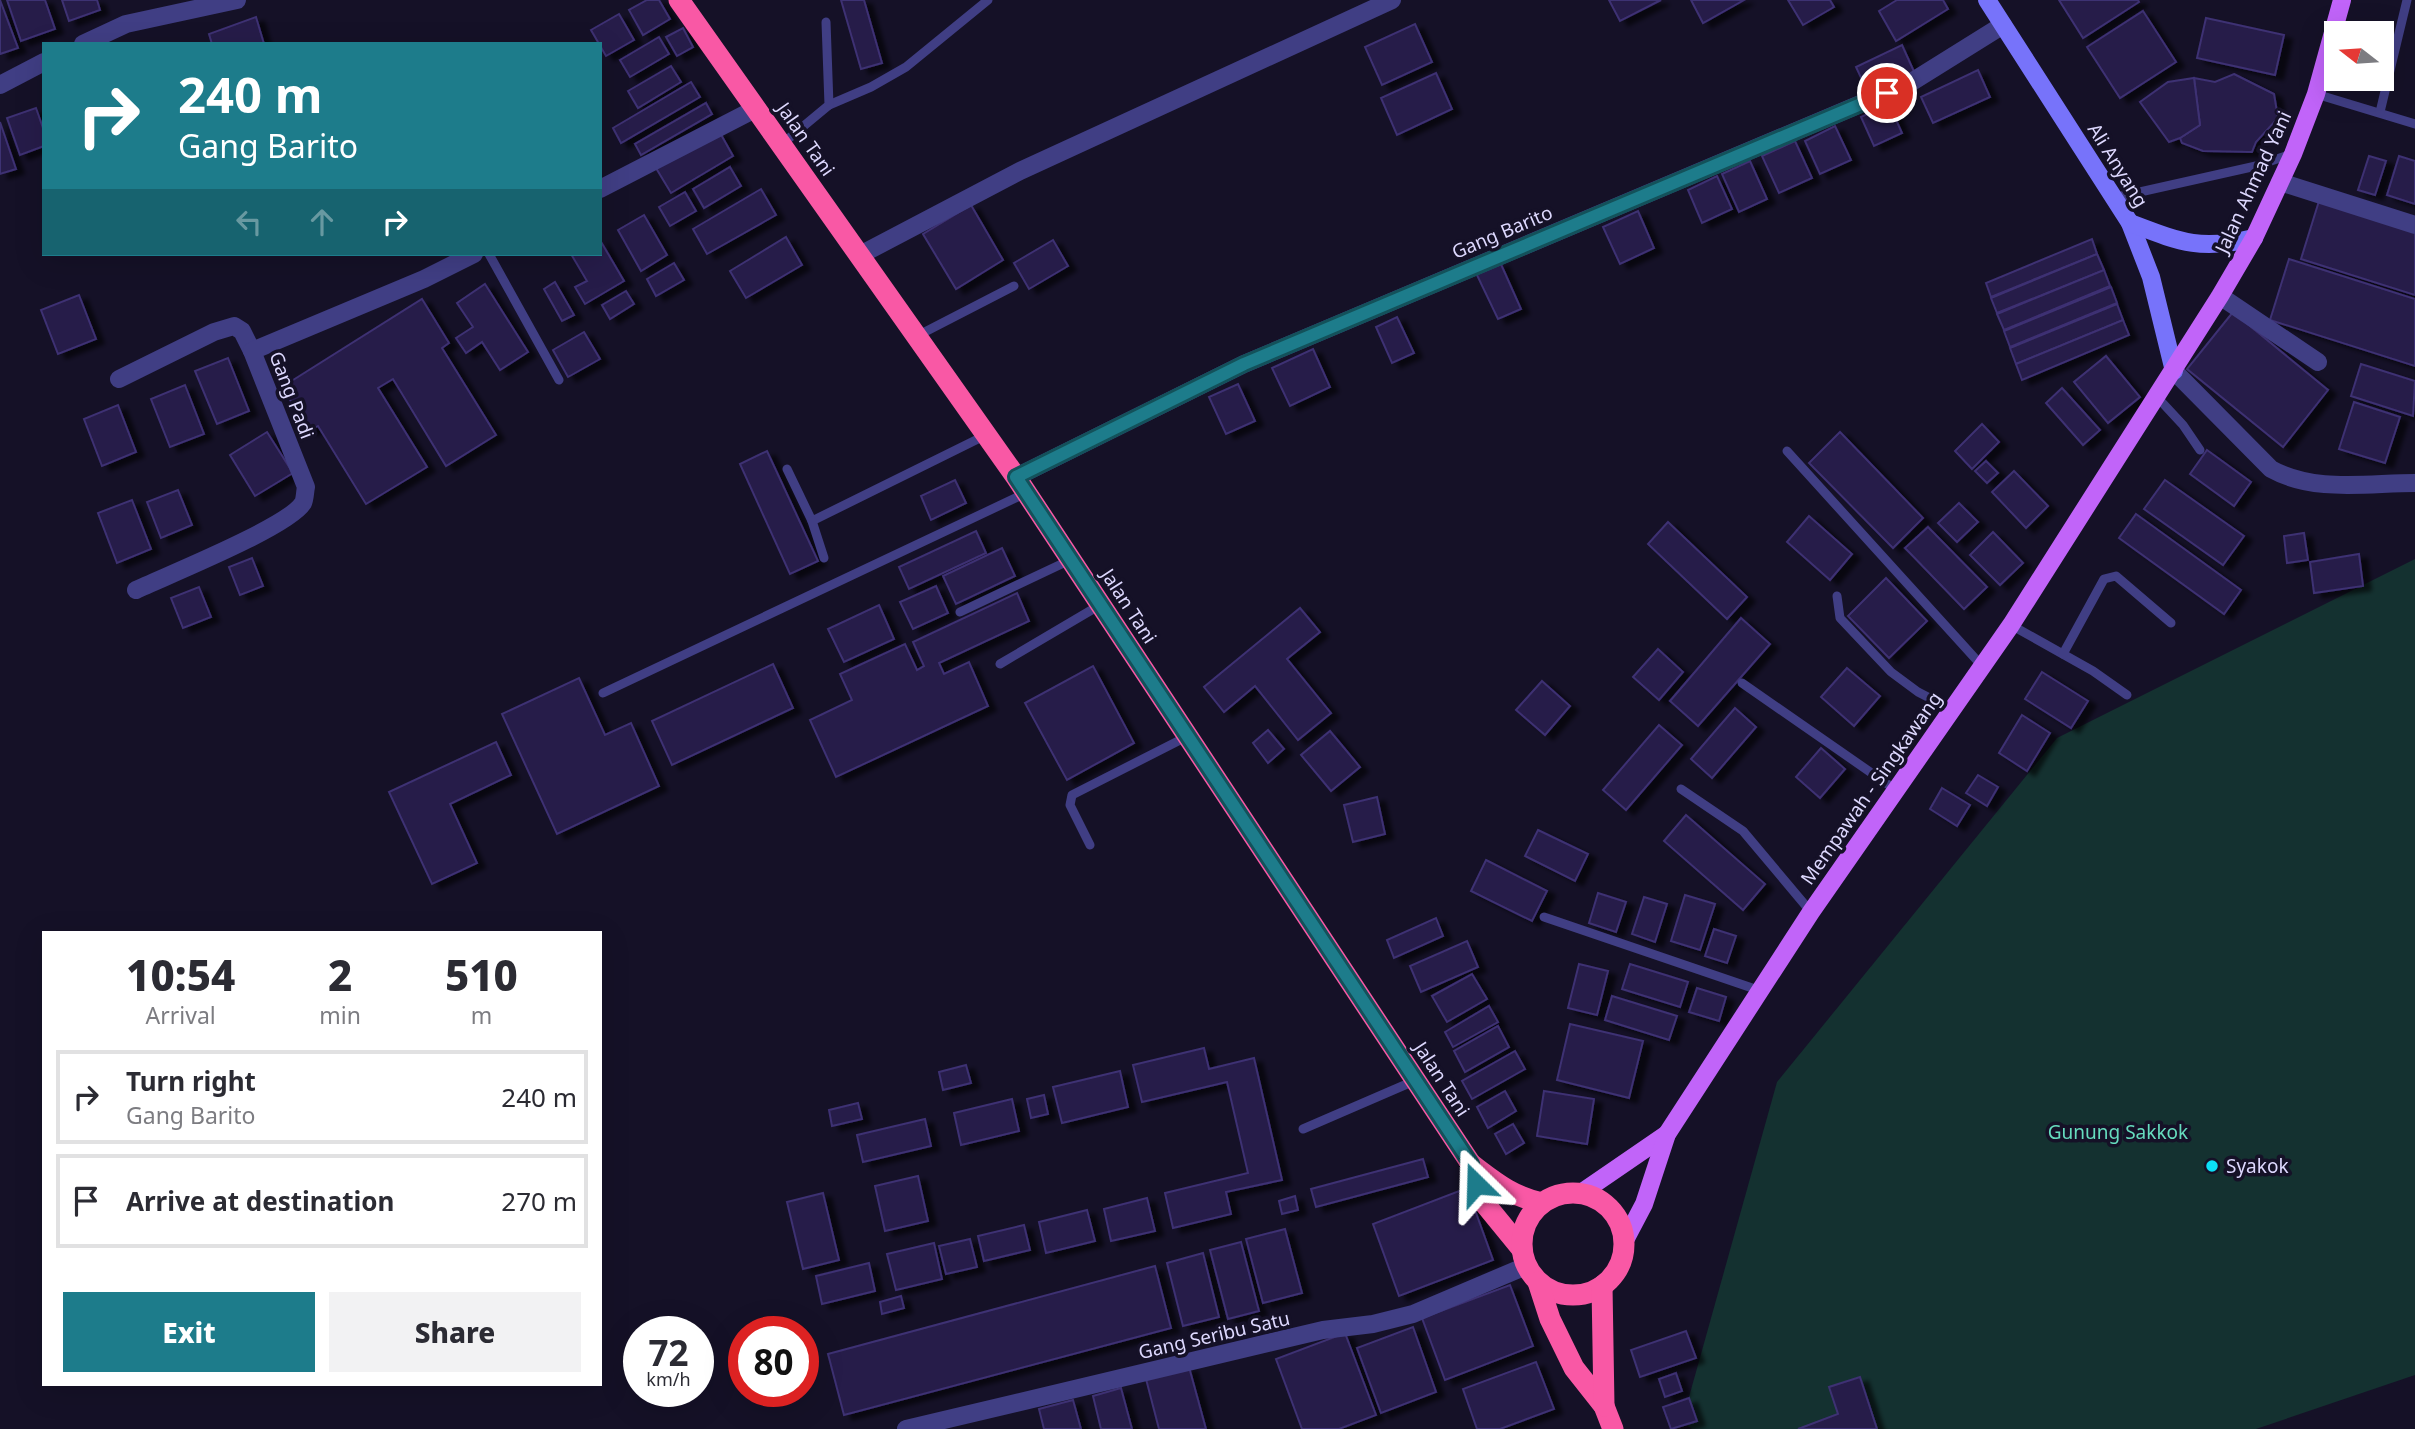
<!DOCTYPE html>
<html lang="en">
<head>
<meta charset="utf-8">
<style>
  :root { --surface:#fff; --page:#f2f2f3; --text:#2b2b33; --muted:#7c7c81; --line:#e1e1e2; --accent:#1d7c8b }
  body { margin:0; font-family:"Noto Sans",sans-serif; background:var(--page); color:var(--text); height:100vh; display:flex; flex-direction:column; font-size:26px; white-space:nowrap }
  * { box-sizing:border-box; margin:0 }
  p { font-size:23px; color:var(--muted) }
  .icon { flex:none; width:38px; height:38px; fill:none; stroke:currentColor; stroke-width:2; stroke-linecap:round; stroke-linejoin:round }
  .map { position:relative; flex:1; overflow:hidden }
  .side { position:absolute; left:42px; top:931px; width:560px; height:455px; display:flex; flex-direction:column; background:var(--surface); border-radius:0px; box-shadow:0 7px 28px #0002 }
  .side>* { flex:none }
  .top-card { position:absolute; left:42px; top:42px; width:560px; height:214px; border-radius:0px; box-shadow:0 7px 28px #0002; background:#1d7c8b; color:#fff; overflow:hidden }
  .needle { width:46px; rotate:287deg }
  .fabs { position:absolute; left:2324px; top:21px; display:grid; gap:14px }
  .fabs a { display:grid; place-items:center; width:70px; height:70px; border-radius:0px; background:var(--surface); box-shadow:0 7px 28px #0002; font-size:35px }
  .speed { position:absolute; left:623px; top:1316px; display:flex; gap:14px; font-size:35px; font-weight:700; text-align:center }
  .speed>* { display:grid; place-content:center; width:91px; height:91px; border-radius:50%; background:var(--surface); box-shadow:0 7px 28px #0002; line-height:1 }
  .speed small { font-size:18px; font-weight:400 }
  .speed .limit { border:10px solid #d22; background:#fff; color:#111 }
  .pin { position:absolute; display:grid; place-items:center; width:60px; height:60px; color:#fff; margin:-30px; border:4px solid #fff; border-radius:50%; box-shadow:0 2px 7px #0007 }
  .me { position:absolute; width:77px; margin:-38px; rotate:338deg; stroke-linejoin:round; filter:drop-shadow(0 0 5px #0008) }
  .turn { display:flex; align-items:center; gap:24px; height:147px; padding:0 21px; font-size:32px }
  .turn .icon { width:91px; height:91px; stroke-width:2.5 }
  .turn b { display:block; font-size:49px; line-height:60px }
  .lanes { display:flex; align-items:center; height:66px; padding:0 21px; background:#0003; justify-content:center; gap:35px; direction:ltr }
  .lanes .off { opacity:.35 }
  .eta { display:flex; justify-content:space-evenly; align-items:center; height:119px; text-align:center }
  .eta b { font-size:42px; font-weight:800; line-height:49px }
  .action { display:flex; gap:14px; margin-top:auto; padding:14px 21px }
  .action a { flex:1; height:80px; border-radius:0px; background:var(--accent); color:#fff; font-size:28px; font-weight:800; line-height:80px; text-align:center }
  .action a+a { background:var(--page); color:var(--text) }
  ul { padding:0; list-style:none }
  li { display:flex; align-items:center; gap:21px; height:94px; margin:0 14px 10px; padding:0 7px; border:4px solid var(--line); border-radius:0px }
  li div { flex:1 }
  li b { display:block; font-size:26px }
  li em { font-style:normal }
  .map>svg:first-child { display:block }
  .green { fill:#143130 }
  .building { fill:#261d48; stroke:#3e3073; stroke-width:2; filter:url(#shadow) }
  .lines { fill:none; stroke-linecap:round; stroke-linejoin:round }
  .lane { stroke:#403e84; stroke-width:9 }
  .street { stroke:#403e84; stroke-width:18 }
  .secondary { stroke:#7773fa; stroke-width:18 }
  .primary { stroke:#c164f9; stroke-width:18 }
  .highway { stroke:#f958a5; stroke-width:21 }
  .route-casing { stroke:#13515a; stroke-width:18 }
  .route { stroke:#1d7c8b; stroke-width:12 }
  .poi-dot { fill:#0cdef6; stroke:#151127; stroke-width:2.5 }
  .labels { text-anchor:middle; stroke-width:7; stroke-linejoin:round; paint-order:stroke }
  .street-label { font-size:19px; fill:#ddd8fe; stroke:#151127 }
  .park-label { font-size:19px; fill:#66dcbe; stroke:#151127 }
  .poi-label { font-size:19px; fill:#ddd8fe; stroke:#151127; text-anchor:start }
</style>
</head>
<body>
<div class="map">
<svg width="2415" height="1429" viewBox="0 0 2415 1429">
  <defs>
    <filter id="shadow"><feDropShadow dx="8" dy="4.5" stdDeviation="2" flood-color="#0009"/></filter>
  </defs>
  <rect width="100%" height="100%" fill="#151127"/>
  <polygon class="green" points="2415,559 2415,1375 2256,1429 1692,1429 1682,1422 1777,1082 2057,738"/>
  <g class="building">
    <polygon points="0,0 18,48 0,54"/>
    <polygon points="7,0 45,0 55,29 21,41"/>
    <polygon points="62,0 97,0 100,10 69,21"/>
    <polygon points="647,0 659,0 670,19 643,35 629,10"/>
    <polygon points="841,0 864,0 882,63 861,69"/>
    <polygon points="1609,0 1661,0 1620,21"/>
    <polygon points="1691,0 1744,0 1703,23"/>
    <polygon points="1788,0 1830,0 1834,7 1803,25"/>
    <polygon points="1897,0 1943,0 1948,9 1896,41 1879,11"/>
    <polygon points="2059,0 2138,0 2139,2 2083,38"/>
    <polygon points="2143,11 2176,62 2120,98 2087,47"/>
    <polygon points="619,14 634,40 606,56 591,30"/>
    <polygon points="256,17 264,44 212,44 209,34"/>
    <polygon points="2206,18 2284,35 2275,75 2197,58"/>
    <polygon points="1415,24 1432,62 1382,85 1365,47"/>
    <polygon points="683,28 693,47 677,56 666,37"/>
    <polygon points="659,37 669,54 630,77 620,60"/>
    <polygon points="1902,45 1916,76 1870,97 1856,67"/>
    <polygon points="671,66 681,82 638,108 628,91"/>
    <polygon points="1978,70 1990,97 1933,123 1921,97"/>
    <polygon points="1436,73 1452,109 1397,135 1381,98"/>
    <polygon points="2234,74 2274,94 2278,118 2256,142 2252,152 2203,151 2182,143 2180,138 2200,125 2194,78 2215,82"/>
    <polygon points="2194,78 2200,125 2180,138 2169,142 2140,102 2168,82"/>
    <polygon points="691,82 700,97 621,143 613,128"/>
    <polygon points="706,103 712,114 641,155 635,144"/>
    <polygon points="1889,104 1902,133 1874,146 1861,117"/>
    <polygon points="36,108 44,131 44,146 20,155 7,118"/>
    <polygon points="0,122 16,169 0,174"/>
    <polygon points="1835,126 1851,160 1820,174 1805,141"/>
    <polygon points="719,131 733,156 671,193 656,168"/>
    <polygon points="1795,141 1812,178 1779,193 1762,156"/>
    <polygon points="2369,156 2386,161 2375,195 2358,190"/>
    <polygon points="2399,156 2415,161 2415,204 2387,195"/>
    <polygon points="1750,161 1767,199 1739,212 1722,174"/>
    <polygon points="730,167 741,186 704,208 693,189"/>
    <polygon points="1717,176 1732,209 1702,223 1688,190"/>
    <polygon points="761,189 776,215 707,254 693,229"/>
    <polygon points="685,192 696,211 670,226 659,207"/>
    <polygon points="2319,201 2415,232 2415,295 2301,259"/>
    <polygon points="971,205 1003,260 956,289 923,234"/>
    <polygon points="1638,211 1654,248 1620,264 1603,227"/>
    <polygon points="644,215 667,255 641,271 618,230"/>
    <polygon points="786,237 802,265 746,298 730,271"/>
    <polygon points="2092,239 2097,254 1991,297 1986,283"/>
    <polygon points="600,240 624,281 585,304 575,287 587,281 571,254 600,254"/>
    <polygon points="1053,240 1068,266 1029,289 1014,263"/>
    <polygon points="2097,254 2104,270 1997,313 1991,298"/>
    <polygon points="2289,259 2415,299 2415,366 2270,320"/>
    <polygon points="1500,262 1521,309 1498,319 1476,273"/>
    <polygon points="674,263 684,280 656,296 647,279"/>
    <polygon points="2104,270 2110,286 2004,330 1997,314"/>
    <polygon points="555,282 574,315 562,321 544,289"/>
    <polygon points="485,284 528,352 500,370 482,342 466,353 456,338 473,327 457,303"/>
    <polygon points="2111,287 2117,303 2010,347 2004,331"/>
    <polygon points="626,291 634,304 610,319 602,305"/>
    <polygon points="79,295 96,339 58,354 41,310"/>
    <polygon points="422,299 449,343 442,348 496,435 446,466 393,379 378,388 427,467 366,504 318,426 309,431 282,387"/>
    <polygon points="2117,304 2123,320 2016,364 2010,348"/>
    <polygon points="2233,312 2328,390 2283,447 2187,369"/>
    <polygon points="1397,317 1414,353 1392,363 1376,327"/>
    <polygon points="2123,320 2129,335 2022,380 2016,364"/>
    <polygon points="584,332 600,359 568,377 553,350"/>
    <polygon points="1313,349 1330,387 1290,406 1272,368"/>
    <polygon points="2106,356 2140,397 2108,423 2074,382"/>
    <polygon points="228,358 249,411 217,424 195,371"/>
    <polygon points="2361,364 2415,381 2413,416 2351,396"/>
    <polygon points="1238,384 1255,421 1226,434 1209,397"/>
    <polygon points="185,385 204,434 170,447 151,399"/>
    <polygon points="2062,388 2100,430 2083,445 2046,403"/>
    <polygon points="2354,402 2400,417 2385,463 2339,449"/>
    <polygon points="118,405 136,452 102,466 84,419"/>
    <polygon points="1982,424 1999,442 1972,469 1955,451"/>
    <polygon points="267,432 293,473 255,496 230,455"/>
    <polygon points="1840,432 1923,518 1893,548 1809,463"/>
    <polygon points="2207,450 2251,482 2234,506 2190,474"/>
    <polygon points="767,451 818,561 790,574 740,464"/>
    <polygon points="1986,461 1998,473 1987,483 1975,471"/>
    <polygon points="2014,471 2048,506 2026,528 1992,492"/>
    <polygon points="955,480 966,503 931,520 921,496"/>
    <polygon points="2165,480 2244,536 2223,565 2144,509"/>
    <polygon points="178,490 192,525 161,538 147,502"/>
    <polygon points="132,500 151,549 117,563 98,513"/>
    <polygon points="1959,503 1978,522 1957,542 1938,523"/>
    <polygon points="2136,514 2241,590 2224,614 2119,538"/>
    <polygon points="1809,516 1852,554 1830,580 1787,542"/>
    <polygon points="1668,522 1747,597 1727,619 1648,544"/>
    <polygon points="1928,527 1987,587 1964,609 1905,548"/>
    <polygon points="976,531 986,553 909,589 899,567"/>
    <polygon points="1993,532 2023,563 2000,585 1970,555"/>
    <polygon points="2304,533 2308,560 2287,563 2284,536"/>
    <polygon points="1002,548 1015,576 956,604 943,576"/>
    <polygon points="2359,554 2363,586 2314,593 2310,562"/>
    <polygon points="252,558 263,586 240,595 229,567"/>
    <polygon points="1886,578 1927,621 1889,658 1848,616"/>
    <polygon points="936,586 948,613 913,629 900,602"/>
    <polygon points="199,587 211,617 183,628 171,598"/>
    <polygon points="1017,593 1029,621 939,663 944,674 969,662 988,706 836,777 810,720 852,700 840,674 905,644 917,670 924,666 913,642"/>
    <polygon points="879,605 894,639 844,662 828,629"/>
    <polygon points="1300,608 1320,632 1287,659 1331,713 1298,740 1255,686 1224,712 1204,687"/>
    <polygon points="1741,618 1770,644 1698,726 1670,701"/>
    <polygon points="1658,649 1683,672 1659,700 1633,677"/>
    <polygon points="773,664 793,708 672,765 652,721"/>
    <polygon points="1093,666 1134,743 1067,780 1025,703"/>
    <polygon points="1847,668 1880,696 1854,726 1821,697"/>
    <polygon points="2042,672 2088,701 2071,728 2025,699"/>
    <polygon points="579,678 605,735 631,723 659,786 557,834 502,714"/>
    <polygon points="1542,681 1570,706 1545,735 1516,710"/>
    <polygon points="1735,708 1756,727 1712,778 1691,759"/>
    <polygon points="2022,715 2050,733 2027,771 1999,753"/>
    <polygon points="1659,725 1682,745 1626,810 1603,790"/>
    <polygon points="1268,730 1284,749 1268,763 1253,743"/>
    <polygon points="1330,731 1360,767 1331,791 1301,755"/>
    <polygon points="496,742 511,775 450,804 477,863 432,884 389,792"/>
    <polygon points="1821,748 1845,769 1820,798 1796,777"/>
    <polygon points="1978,775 1998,787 1987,806 1966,793"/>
    <polygon points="1942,788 1970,805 1957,826 1930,809"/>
    <polygon points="1377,797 1385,834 1353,842 1344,805"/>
    <polygon points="1686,815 1765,884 1743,910 1664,841"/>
    <polygon points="1538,830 1588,854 1575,881 1525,856"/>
    <polygon points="1486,860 1547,891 1532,921 1471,891"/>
    <polygon points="1598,893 1626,902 1616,932 1589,923"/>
    <polygon points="1685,895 1715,904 1700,950 1671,941"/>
    <polygon points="1644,897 1667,904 1655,942 1632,934"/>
    <polygon points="1436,918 1443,936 1394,958 1387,940"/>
    <polygon points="1714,929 1736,936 1727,963 1705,956"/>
    <polygon points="1467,941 1478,967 1421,992 1410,966"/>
    <polygon points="1579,964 1608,971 1597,1015 1568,1008"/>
    <polygon points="1630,964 1688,982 1680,1007 1622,989"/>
    <polygon points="1472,974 1487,999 1447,1022 1432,996"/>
    <polygon points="1697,988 1726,997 1719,1021 1689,1012"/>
    <polygon points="1612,996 1677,1016 1669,1040 1605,1020"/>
    <polygon points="1489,1006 1498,1022 1453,1047 1445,1032"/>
    <polygon points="1570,1024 1643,1041 1629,1098 1557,1080"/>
    <polygon points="1498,1026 1509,1047 1465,1072 1454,1051"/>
    <polygon points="1204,1048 1209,1069 1254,1058 1282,1180 1226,1192 1231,1214 1173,1228 1165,1193 1248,1173 1227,1082 1142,1102 1133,1065"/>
    <polygon points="1515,1051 1525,1069 1472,1099 1462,1081"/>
    <polygon points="966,1065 971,1083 943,1090 939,1072"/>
    <polygon points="1120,1071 1128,1107 1062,1123 1053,1087"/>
    <polygon points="1505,1091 1516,1111 1488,1128 1477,1107"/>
    <polygon points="1544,1091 1594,1099 1587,1144 1537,1136"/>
    <polygon points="1044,1095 1048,1114 1031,1118 1027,1099"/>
    <polygon points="1012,1099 1019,1131 961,1145 954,1113"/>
    <polygon points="858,1103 862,1119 832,1126 829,1110"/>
    <polygon points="925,1119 931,1146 863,1162 857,1135"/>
    <polygon points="1513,1124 1524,1143 1506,1154 1495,1134"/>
    <polygon points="1423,1159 1428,1177 1316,1207 1311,1189"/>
    <polygon points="918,1176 928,1221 885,1231 875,1186"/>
    <polygon points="1467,1188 1493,1260 1399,1296 1373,1224"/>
    <polygon points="823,1193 839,1260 803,1269 787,1202"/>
    <polygon points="1295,1196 1298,1210 1282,1214 1279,1201"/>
    <polygon points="1147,1198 1155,1231 1111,1241 1104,1209"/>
    <polygon points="1087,1210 1095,1241 1046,1253 1039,1222"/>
    <polygon points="1024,1225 1030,1250 984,1261 978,1236"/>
    <polygon points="1285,1229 1302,1293 1263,1303 1246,1239"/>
    <polygon points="970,1239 977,1267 946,1274 939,1246"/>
    <polygon points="1241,1242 1259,1311 1228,1319 1210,1250"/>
    <polygon points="934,1243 942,1279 896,1290 887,1254"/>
    <polygon points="1203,1253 1219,1317 1183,1326 1167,1263"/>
    <polygon points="869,1263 875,1291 822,1304 816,1276"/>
    <polygon points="1155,1266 1171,1328 844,1415 828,1354"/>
    <polygon points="1510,1285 1533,1346 1445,1380 1422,1318"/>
    <polygon points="901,1296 904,1308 882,1314 880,1302"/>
    <polygon points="1413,1327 1436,1392 1381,1413 1357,1348"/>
    <polygon points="1686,1331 1696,1358 1640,1377 1631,1350"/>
    <polygon points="1345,1333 1376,1415 1339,1429 1302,1429 1276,1359"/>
    <polygon points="1536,1362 1554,1409 1500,1429 1477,1429 1463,1389"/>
    <polygon points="1189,1367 1206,1429 1159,1429 1146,1379"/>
    <polygon points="1676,1373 1682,1391 1665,1397 1659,1379"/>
    <polygon points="1860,1377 1877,1429 1798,1429 1838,1414 1829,1387"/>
    <polygon points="1121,1388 1132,1429 1101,1429 1093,1396"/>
    <polygon points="1689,1398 1697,1421 1671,1429 1663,1407"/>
    <polygon points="1073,1400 1081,1429 1044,1429 1039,1409"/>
  </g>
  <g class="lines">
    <g class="lane">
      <polyline points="2316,94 2415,124"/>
      <polyline points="829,105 871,87 906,67 988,0"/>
      <polyline points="2380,112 2407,0"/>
      <polyline points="782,144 829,105 826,22"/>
      <polyline points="2113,198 2256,166 2292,154"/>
      <polyline points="489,254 559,380"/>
      <polyline points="917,336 1014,286"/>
      <polyline points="2157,397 2183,425 2200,450"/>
      <polyline points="1787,451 1982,666"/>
      <polyline points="787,469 812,521 986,435"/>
      <polyline points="812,521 824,558"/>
      <polyline points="1837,596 1840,618 1891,672 1918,692 1953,710"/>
      <polyline points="960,612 1070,560"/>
      <polyline points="2011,625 2093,671 2127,695"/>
      <polyline points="2063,654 2104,579 2116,576 2171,623"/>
      <polyline points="1000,664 1100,605"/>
      <polyline points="1742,683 1896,790"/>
      <polyline points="603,693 1026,493"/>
      <polyline points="1681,789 1743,831 1811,912"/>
      <polyline points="1090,845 1070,805 1072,795 1186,737"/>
      <polyline points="1544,917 1761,991"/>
      <polyline points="1303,1129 1414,1081"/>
    </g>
    <g class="street">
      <polyline points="83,44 126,24 237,0"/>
      <polyline points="0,85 44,62"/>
      <polyline points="2280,182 2415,225"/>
      <polyline points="600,189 757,108"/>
      <polyline points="860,255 1020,171 1392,0"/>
      <polyline points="2220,296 2318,362"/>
      <path d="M 2174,371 L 2271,469 C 2314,493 2367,483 2415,483"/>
      <polyline points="119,379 214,332 234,326 242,331 252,351"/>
      <polyline points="1016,477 1244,364 1910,83 2003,25"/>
      <path d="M 136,590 C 168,575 288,527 303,503 C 305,499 305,491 306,487 L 252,351 L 424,279 L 474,254"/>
      <polyline points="906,1429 1323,1330 1373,1324 1413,1314 1526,1266"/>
    </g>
    <g class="secondary">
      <polyline points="1987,0 2130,223 2151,277 2174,371"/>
      <path d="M 2130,223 C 2180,242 2200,251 2254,238"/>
    </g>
    <g class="primary">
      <polyline points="1581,1193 1667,1134"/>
      <polyline points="1624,1242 1644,1204 1667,1134 1811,912 2011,625 2220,296 2254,238 2293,154 2316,94 2342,0"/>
    </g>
    <g class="highway">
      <polyline points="679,0 1016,477 1471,1164 1485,1204 1521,1248"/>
      <path d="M 1471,1164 C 1495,1182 1511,1196 1542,1203"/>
      <circle cx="1573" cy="1244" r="51"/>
      <polyline points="1538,1282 1550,1319 1574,1368 1604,1406 1613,1429"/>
      <polyline points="1602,1286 1604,1406"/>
    </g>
  </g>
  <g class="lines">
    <g class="route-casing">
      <polyline id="route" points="1476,1184 1471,1164 1016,477 1244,364 1887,93"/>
    </g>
    <use href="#route" class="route"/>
  </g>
  <circle class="poi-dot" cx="2212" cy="1166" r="7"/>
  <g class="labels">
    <g class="street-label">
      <text transform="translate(806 139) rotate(55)" y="7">Jalan Tani</text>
      <text transform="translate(2118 165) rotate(58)" y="7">Ali Anyang</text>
      <text transform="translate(2253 182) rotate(-65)" y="7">Jalan Ahmad Yani</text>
      <text transform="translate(1502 232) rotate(-23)" y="7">Gang Barito</text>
      <text transform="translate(292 395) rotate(69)" y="7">Gang Padi</text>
      <text transform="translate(1129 606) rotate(57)" y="7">Jalan Tani</text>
      <text transform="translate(1871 788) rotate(-55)" y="7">Mempawah - Singkawang</text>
      <text transform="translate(1442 1079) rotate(57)" y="7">Jalan Tani</text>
      <text transform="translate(1214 1335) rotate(-13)" y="7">Gang Seribu Satu</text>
    </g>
    <g class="park-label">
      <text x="2118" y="1139">Gunung Sakkok</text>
    </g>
    <g class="poi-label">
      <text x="2226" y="1173">Syakok</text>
    </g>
  </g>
</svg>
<div class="fabs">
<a><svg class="needle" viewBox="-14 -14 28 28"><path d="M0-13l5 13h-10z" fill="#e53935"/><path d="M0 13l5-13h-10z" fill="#7c7c81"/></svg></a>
</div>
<div class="speed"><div>72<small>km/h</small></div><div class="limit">80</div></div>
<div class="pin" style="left:1887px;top:93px;background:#d93025"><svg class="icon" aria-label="arrive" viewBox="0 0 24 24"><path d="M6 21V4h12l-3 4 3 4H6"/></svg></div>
<svg class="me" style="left:1476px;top:1184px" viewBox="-20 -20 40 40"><path d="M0-17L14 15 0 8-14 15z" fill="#1d7c8b" stroke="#fff" stroke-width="4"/></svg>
<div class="top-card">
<div class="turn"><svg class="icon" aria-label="right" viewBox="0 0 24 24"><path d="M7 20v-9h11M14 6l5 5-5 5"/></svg><div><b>240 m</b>Gang Barito</div></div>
<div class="lanes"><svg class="icon off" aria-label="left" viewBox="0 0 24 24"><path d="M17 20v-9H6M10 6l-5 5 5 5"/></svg><svg class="icon off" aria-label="ahead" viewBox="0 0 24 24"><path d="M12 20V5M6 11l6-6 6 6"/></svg><svg class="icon" aria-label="right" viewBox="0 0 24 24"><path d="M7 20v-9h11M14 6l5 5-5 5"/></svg></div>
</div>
<section class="side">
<div class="eta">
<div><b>10:54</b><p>Arrival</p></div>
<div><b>2</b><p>min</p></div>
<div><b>510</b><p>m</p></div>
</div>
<ul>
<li><svg class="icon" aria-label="right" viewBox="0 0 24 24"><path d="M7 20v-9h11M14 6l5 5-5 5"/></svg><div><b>Turn right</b><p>Gang Barito</p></div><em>240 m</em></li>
<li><svg class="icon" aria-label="arrive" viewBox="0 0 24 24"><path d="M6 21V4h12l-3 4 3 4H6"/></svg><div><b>Arrive at destination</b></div><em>270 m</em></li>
</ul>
<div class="action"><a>Exit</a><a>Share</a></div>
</section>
</div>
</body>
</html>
